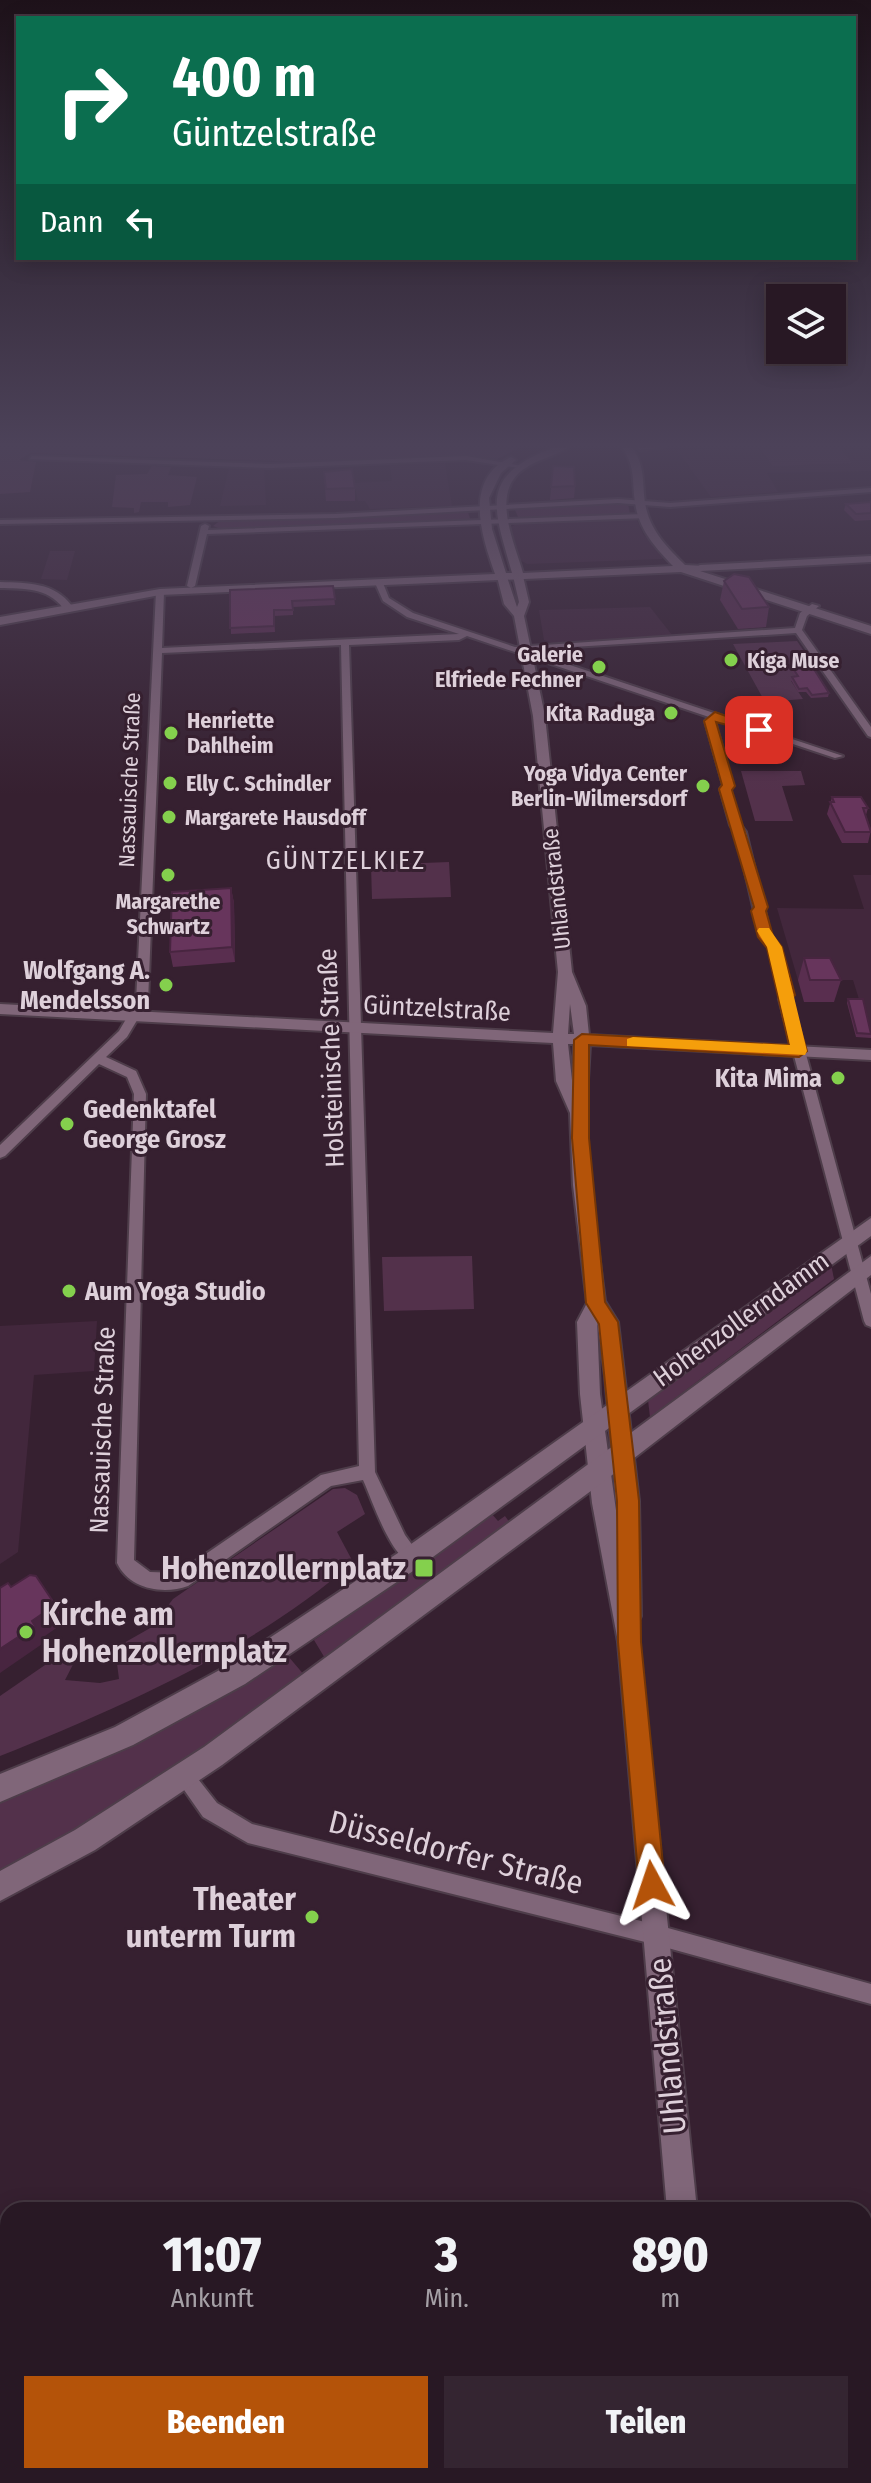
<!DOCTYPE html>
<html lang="de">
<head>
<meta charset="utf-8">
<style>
  :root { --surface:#281824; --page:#342531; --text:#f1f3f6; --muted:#a5a0a6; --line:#443741; --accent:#b45309 }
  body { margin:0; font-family:"Fira Sans Condensed",sans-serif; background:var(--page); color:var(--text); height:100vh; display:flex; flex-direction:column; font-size:30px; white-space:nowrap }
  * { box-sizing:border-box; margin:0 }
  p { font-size:26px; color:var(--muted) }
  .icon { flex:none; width:44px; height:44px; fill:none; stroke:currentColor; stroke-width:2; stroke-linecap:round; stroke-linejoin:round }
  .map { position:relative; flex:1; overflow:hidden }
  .sheet { position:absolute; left:0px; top:2202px; width:872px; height:282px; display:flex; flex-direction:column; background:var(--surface); border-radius:24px 24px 0 0; box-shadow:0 4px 20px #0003,0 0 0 2px var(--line) }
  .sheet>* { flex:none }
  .guide { position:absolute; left:16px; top:16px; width:840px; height:244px; border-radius:0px; box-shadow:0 4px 20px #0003,0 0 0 2px var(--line); background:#0b6e4f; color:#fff; overflow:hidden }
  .controls { position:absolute; left:766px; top:284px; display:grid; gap:16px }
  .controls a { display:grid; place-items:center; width:80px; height:80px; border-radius:0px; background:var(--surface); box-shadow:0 4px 20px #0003,0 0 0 2px var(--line); font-size:40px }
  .pin { position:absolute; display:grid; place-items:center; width:68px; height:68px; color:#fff; margin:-34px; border-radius:16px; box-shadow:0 4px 12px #0006 }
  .me { position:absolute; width:88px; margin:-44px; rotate:355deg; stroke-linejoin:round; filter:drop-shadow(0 0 6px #0008) }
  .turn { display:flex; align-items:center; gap:28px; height:168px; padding:0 24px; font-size:36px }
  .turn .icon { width:104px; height:104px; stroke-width:2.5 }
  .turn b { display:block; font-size:56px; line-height:68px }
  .then { display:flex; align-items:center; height:76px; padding:0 24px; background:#0003; gap:16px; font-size:30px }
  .eta { display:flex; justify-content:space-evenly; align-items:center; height:136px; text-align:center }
  .eta b { font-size:48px; font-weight:800; line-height:56px }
  .cta { display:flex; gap:16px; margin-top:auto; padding:16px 24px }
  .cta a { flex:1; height:92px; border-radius:0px; background:var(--accent); color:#fff; font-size:32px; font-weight:800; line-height:92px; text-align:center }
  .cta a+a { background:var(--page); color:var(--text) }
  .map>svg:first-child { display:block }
  .built { fill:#42273c }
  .green { fill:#53314b }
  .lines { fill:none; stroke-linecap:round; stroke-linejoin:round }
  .minor-casing { stroke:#4e3d4a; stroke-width:4 }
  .tertiary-casing { stroke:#4e3d4a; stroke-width:4 }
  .secondary-casing { stroke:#4e3d4a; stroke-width:4 }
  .minor { fill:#806679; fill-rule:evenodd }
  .tertiary { fill:#806679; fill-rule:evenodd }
  .secondary { fill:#806679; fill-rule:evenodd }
  .wall { fill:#592e4f }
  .shaded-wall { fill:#482540 }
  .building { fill:#67355c; stroke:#482540; stroke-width:2 }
  .route { fill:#b45309; stroke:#753606; stroke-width:2 }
  .slow { fill:#f59e0b }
  .poi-dot { fill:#84d04d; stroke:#362030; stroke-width:3 }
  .labels { text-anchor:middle; stroke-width:6; stroke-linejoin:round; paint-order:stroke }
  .far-poi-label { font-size:22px; font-weight:bold; fill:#ded0da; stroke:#362030; text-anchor:start }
  .far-street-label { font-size:22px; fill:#ded0da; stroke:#362030 }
  .far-quarter-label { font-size:26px; letter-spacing:2px; fill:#ded0da; stroke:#362030 }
  .poi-label { font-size:26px; font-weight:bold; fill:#ded0da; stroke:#362030; text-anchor:end }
  .street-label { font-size:26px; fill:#ded0da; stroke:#362030 }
  .near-poi-label { font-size:32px; font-weight:bold; fill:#ded0da; stroke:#362030; text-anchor:end }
  .near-street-label { font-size:32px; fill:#ded0da; stroke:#362030 }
</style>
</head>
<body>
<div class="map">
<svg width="871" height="2483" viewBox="0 0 871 2483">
  <rect width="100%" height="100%" fill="#362030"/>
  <g class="built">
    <polygon points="744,447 871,447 871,471 767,473 778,492 711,497 677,450"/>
    <polygon points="445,463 452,506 370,509 365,501 358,501 354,483 392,481 390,465"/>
    <polygon points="229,468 264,469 266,505 220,506"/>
    <polygon points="636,518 643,534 664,555 662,559 527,564 520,560 511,527 518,523"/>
    <polygon points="50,551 75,551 67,580 41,579"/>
    <polygon points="650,607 672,635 552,643 544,640 539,610"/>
    <polygon points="853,875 871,875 871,1038 853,980 798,980 777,908 864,909"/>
    <polygon points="97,1321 94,1371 34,1375 18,1552 0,1564 0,1326"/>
  </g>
  <g class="green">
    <polygon points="0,447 521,447 497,459 463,455 312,462 30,453 19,460 36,462 30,492 0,494"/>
    <polygon points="839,447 852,463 773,466 760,449"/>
    <polygon points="152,466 171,467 168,475 197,477 190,505 168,507 168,502 141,502 139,512 134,513 134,508 112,507 116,475 147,474"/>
    <polygon points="620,503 628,503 630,515 519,519 515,510"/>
    <polygon points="468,512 471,522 224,530 213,526 221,520"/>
    <polygon points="797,641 814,666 791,681 803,699 765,702 733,644"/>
    <polygon points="741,771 801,771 805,785 782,786 793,821 755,821"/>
    <polygon points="449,862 451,897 372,899 371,865"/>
    <polygon points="472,1256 474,1309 384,1311 382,1257"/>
    <polygon points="831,1264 834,1279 650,1417 648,1400"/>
    <path d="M 345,1488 L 357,1495 L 365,1514 L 337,1532 L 353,1562 C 259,1647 117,1709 0,1756 L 0,1696 L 77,1643 L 82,1647 L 65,1680 L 100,1683 L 119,1679 L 115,1648 L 152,1627 L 173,1599 L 333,1489 Z"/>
    <polygon points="491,1513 498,1521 505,1516 510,1523 326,1660 314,1640 423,1565"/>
    <path d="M 288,1656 L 305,1676 C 210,1751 106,1814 0,1871 L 0,1801 L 129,1745 Z"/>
  </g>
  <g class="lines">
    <g class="minor-casing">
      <g id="minor">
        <polygon points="637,447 663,447 640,450"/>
        <polygon points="32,456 270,464 466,456 522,466 519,468 466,460 270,468 30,459"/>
        <polygon points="871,488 871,492 670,507 618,503 336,518 0,524 0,520 336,514 618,499 670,503"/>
        <polygon points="644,514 648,516 647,518 207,534 195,586 191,588 187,586 201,526 205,524 209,526 208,530"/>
        <path d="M 379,581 L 383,583 L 389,598 L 413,613 L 515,647 L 795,628 L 800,613 L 812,604 L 819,606 L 807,616 L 802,630 L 871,727 L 871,737 L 868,736 L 796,633 L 525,650 L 843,756 L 835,758 L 717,719 L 715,721 L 733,786 L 730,789 L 740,824 L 746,832 L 771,936 L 780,947 L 793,995 L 791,999 L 871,1294 L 871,1327 L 866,1325 L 864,1321 L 779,999 L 781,995 L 769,948 L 760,937 L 736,833 L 730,825 L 720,789 L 723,785 L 705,721 L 709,717 L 467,636 L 459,640 L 349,645 L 375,1472 L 405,1535 L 421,1557 L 419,1563 L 413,1565 C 390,1556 373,1502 363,1480 L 331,1486 L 188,1586 C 163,1595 129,1589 117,1563 L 134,1094 L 127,1077 L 99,1064 L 5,1156 L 0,1158 L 0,1145 L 119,1031 L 136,1002 L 156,592 L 160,590 L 164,592 L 162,648 L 459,634 L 407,617 L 383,601 L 375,583 ZM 341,645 L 359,1466 L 321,1475 L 178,1573 L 150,1572 L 134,1560 L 146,1094 L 136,1071 L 106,1057 L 127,1037 L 148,1002 L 162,653 Z"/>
        <polygon points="184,1768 191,1770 217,1803 252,1824 657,1925 871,1984 871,2004 657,1945 248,1843 203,1817 175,1777 177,1770"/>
      </g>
    </g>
    <g class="tertiary-casing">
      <g id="tertiary">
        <polygon points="871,556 871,562 700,571 695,568 700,565"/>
        <path d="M 518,573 L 523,576 L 529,602 L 524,616 L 545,716 L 572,972 L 586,1006 L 589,1035 L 871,1050 L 871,1060 L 590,1045 L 586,1114 L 590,1185 L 605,1301 L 618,1322 L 639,1501 L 641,1616 L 637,1624 L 697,2210 L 667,2210 L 618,1642 L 592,1503 L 580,1394 L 577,1322 L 587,1303 L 573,1185 L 570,1113 L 556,1081 L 553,1043 L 0,1014 L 0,1004 L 553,1033 L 558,972 L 533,716 L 514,616 L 504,604 L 497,577 L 502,574 L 507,577 L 517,607 L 519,602 L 513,576 ZM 570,1004 L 574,1034 L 568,1034 ZM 568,1044 L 574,1044 L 572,1080 ZM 597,1319 L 605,1376 L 618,1525 L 600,1394 Z"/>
        <path d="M 0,582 C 28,583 54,582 72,606 L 63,608 C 47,587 24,589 0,588 Z"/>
        <polygon points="691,2476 723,2476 724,2483 692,2483"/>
      </g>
    </g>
    <g class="secondary-casing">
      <g id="secondary">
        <path d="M 555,447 L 569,447 C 556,456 538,459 524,469 C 490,492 514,541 523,573 L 673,566 C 656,548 641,532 636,508 C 631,482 637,470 622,447 L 632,447 C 647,470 641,482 646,508 C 652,533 668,548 685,565 L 704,566 L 706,568 L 700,571 L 871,626 L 871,634 L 681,572 L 160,595 L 0,625 L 0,617 L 160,589 L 495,574 C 481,535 463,479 511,457 L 516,460 L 501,473 L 489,498 L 492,529 L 506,573 L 512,573 C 493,505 478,476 555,447 Z"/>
        <polygon points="871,1218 871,1236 422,1565 245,1684 133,1745 0,1802 0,1774 115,1727 227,1666 404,1549"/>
        <polygon points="871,1256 871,1275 607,1479 222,1765 95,1850 0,1901 0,1871 75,1830 204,1747"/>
      </g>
    </g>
    <use href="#minor" class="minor"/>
    <use href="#tertiary" class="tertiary"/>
    <use href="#secondary" class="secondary"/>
  </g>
  <g class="wall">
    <polygon points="553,466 575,486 574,498 550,500"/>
    <polygon points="324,472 355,488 355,501 326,501"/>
    <polygon points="871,502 871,520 855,521 844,510 846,504"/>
    <polygon points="724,581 769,607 766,627 738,629 720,600"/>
    <polygon points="333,586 335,605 293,607 293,615 274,616 275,632 231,634 230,590"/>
    <polygon points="792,667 829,693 828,697 811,698 806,692 798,692 791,680 792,677 795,676 791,670"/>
    <polygon points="832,797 868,808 866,815 871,830 868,843 842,843 827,814"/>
    <polygon points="231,888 234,903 235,962 173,967 170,952"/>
    <polygon points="804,958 841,980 834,1002 804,1002 798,980"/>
    <polygon points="848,999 871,1030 871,1038 856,1037 847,1003"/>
  </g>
  <g class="shaded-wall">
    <polygon points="231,888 234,903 235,962 232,947"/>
    <polygon points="54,1603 63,1620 62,1624 42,1638 45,1642 0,1673 0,1649"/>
  </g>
  <g class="building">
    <polygon points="553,466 574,467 575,486 551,487"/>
    <polygon points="352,469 355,488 326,489 324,472"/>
    <polygon points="871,502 871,513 856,514 846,504"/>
    <polygon points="734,574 749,577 769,607 742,609 724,581"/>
    <polygon points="333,586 335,599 292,601 293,610 274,610 274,626 230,628 230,590"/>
    <polygon points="812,666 829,693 812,695 807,688 799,689 792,677 798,676 792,667"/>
    <polygon points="832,797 861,797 868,808 863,808 871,832 845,832 830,802 834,802"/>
    <polygon points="231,888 232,947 170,952 172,892"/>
    <polygon points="804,958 830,958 841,980 810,980"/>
    <polygon points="848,999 863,999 871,1034 857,1033"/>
    <polygon points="30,1575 36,1576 54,1603 52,1607 32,1621 35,1626 0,1649 0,1588 8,1583 11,1587"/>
  </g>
  <linearGradient id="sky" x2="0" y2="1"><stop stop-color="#1e121a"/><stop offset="0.56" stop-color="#4c4259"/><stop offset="1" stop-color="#4c4259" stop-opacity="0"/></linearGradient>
  <rect width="871" height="795" fill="url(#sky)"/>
  <polygon class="route" points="715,712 765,730 759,734 716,722 735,786 732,790 768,907 766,911 773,936 782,947 795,995 792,999 807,1051 799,1057 589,1045 589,1138 605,1302 618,1322 639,1501 641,1642 665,1885 661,1894 652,1898 643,1894 639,1885 618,1642 617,1501 599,1324 586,1303 572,1138 574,1040 582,1034 789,1045 767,948 758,937 751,911 754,907 719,789 722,785 704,721"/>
  <polygon class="slow" points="759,928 769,928 782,947 807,1051 805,1055 627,1046 627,1039 633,1037 790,1045 767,947 757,931"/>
  <g class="poi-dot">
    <circle cx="731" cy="660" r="8"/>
    <circle cx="599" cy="667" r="8"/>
    <circle cx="671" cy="713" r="8"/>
    <circle cx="171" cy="733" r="8"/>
    <circle cx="170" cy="783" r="8"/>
    <circle cx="703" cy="786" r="8"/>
    <circle cx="169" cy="817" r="8"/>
    <circle cx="168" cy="875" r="8"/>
    <circle cx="166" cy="985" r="8"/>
    <circle cx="838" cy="1078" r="8"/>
    <circle cx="67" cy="1124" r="8"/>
    <circle cx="69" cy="1291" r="8"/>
    <rect x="414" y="1558" width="20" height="20" rx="4"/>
    <circle cx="26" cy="1632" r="8"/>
    <circle cx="312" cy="1917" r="8"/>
  </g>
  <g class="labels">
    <g class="far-poi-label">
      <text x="583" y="662" text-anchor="end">Galerie<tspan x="583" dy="25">Elfriede Fechner</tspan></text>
      <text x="747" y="668">Kiga Muse</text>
      <text x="655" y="721" text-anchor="end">Kita Raduga</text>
      <text x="187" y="728">Henriette<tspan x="187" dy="25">Dahlheim</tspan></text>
      <text x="687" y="781" text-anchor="end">Yoga Vidya Center<tspan x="687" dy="25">Berlin-Wilmersdorf</tspan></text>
      <text x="186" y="791">Elly C. Schindler</text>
      <text x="185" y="825">Margarete Hausdoff</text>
      <text x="168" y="909" text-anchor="middle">Margarethe<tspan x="168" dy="25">Schwartz</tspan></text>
    </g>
    <g class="far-street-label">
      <text transform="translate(129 780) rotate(-88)" y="8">Nassauische Straße</text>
      <text transform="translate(556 889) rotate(-96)" y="8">Uhlandstraße</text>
    </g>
    <g class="far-quarter-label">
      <text x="346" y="869">GÜNTZELKIEZ</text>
    </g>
    <g class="poi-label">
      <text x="150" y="979">Wolfgang A.<tspan x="150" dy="30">Mendelsson</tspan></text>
      <text x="822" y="1087">Kita Mima</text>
      <text x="83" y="1118" text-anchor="start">Gedenktafel<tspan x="83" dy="30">George Grosz</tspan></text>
      <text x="85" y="1300" text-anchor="start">Aum Yoga Studio</text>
    </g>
    <g class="street-label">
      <text transform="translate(437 1008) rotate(3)" y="9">Güntzelstraße</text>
      <text transform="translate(331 1058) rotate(-92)" y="9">Holsteinische Straße</text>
      <text transform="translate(741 1319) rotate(-36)" y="9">Hohenzollerndamm</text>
      <text transform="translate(102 1430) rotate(-88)" y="9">Nassauische Straße</text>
    </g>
    <g class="near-poi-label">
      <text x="406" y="1579">Hohenzollernplatz</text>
      <text x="42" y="1625" text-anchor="start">Kirche am<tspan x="42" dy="37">Hohenzollernplatz</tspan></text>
      <text x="296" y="1910">Theater<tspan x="296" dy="37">unterm Turm</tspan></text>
    </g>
    <g class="near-street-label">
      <text transform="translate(456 1852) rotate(14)" y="11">Düsseldorfer Straße</text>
      <text transform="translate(667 2046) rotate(-95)" y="11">Uhlandstraße</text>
    </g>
  </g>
</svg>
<div class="controls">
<a><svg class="icon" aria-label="layers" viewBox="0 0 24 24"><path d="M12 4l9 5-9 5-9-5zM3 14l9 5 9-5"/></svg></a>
</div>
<div class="pin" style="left:759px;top:730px;background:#d93025"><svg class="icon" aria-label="arrive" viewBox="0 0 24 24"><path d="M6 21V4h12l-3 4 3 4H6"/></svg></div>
<svg class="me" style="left:652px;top:1885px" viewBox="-20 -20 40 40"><path d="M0-17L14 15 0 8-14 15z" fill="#b45309" stroke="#fff" stroke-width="4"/></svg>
<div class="guide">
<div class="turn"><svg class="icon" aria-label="right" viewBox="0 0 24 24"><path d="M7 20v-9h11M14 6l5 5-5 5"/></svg><div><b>400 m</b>Güntzelstraße</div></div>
<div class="then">Dann<svg class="icon" aria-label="left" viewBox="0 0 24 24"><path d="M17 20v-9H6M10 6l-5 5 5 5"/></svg></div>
</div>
<section class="sheet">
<div class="eta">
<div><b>11:07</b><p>Ankunft</p></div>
<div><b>3</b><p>Min.</p></div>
<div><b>890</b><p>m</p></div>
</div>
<div class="cta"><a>Beenden</a><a>Teilen</a></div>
</section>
</div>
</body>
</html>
